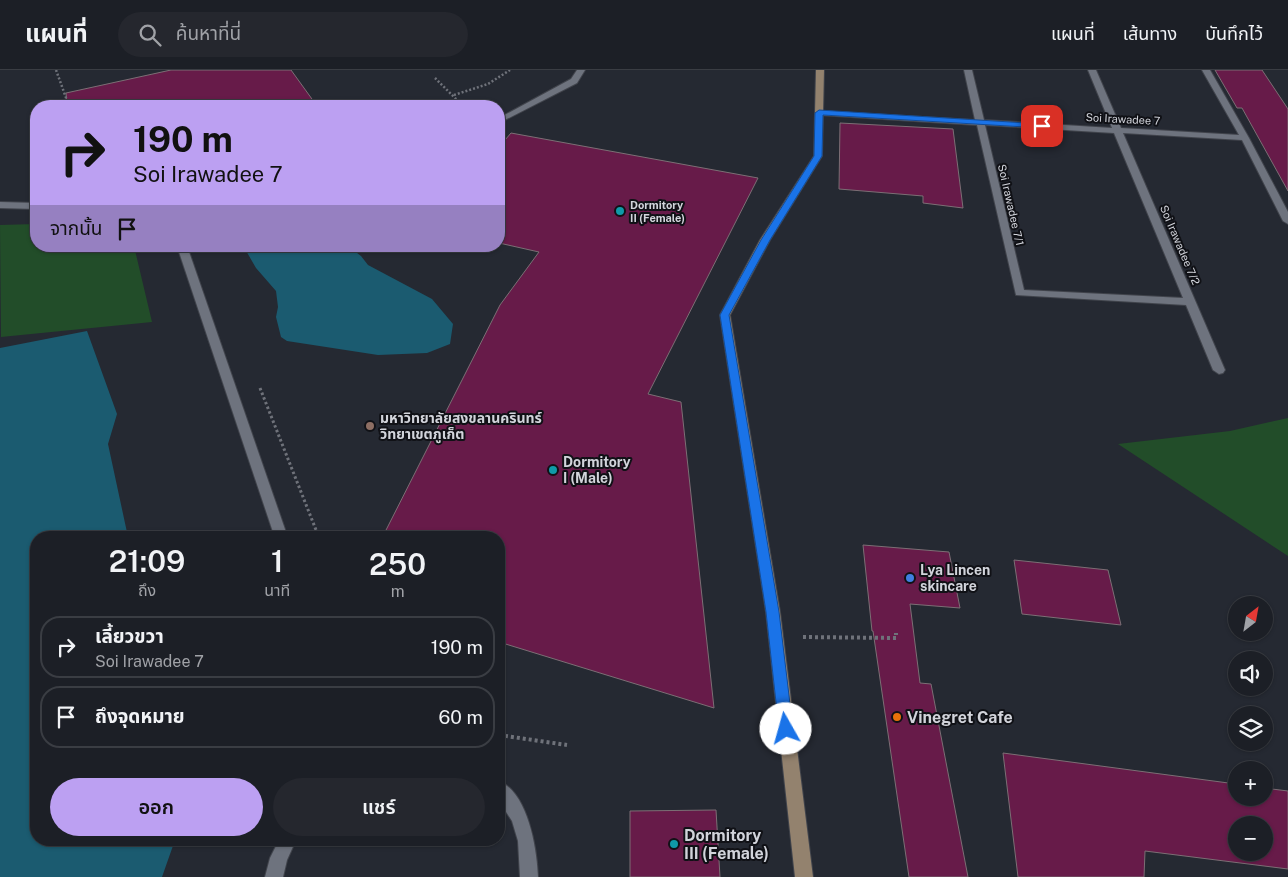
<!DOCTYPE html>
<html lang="th">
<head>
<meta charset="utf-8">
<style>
  :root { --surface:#1c1f26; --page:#25272e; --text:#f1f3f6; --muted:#a0a2a7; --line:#3a3d43; --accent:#bca0f2 }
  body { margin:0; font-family:"Public Sans","Noto Sans Thai",sans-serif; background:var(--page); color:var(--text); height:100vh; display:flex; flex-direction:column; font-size:19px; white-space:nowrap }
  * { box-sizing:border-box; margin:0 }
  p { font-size:16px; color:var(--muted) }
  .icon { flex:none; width:28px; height:28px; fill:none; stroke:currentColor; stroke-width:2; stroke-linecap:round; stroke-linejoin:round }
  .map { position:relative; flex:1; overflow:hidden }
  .details { position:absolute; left:30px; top:461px; width:475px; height:315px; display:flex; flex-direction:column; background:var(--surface); border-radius:20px; box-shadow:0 1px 4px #0004,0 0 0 1px var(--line) }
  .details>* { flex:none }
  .banner { position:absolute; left:30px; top:30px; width:475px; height:152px; border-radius:20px; box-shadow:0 1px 4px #0004,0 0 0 1px var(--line); background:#bca0f2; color:#111; overflow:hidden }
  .needle { width:32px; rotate:31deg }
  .tools { position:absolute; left:1228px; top:526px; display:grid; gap:10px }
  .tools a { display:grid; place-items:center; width:45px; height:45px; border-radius:50%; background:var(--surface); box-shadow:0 1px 4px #0004,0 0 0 1px var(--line); font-size:25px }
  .pin { position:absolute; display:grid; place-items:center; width:42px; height:42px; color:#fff; margin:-21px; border-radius:10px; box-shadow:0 2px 8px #0006 }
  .me { position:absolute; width:55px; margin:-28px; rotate:353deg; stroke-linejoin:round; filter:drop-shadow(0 0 4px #0008) }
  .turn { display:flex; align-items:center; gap:18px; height:105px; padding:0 20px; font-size:22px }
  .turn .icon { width:65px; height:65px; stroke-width:2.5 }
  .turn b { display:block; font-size:35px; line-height:42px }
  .then { display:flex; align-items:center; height:48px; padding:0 20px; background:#0003; gap:10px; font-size:19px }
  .eta { display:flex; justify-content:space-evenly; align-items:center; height:85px; text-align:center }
  .eta b { font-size:30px; font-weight:600; line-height:35px }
  .primary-button { display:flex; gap:10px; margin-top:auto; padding:10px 20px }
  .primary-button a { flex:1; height:58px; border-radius:30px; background:var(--accent); color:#111; font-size:20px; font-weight:600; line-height:58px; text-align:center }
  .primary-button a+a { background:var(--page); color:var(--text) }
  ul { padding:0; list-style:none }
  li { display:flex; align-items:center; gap:15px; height:62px; margin:0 10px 8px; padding:0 10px; border:2px solid var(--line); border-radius:20px }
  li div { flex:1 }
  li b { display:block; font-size:19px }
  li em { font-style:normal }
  header { display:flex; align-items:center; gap:30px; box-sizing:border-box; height:70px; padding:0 25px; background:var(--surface); border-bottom:1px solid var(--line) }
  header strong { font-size:24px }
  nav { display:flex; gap:28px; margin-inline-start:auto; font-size:18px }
  .search { width:350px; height:45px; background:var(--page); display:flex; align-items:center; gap:12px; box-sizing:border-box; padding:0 18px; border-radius:28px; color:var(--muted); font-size:19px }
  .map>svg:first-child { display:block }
  .green { fill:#224d29 }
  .water { fill:#1b5b70 }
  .building { fill:#671b49; stroke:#7c6f75; fill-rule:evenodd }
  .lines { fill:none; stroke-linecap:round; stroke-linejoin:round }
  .street-casing { stroke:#41444c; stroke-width:2 }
  .secondary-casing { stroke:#41444c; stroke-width:2 }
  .path-far2 { stroke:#6f727a; stroke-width:2.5; stroke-dasharray:2 2; stroke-linecap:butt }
  .path-far1 { stroke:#6f727a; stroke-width:3; stroke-dasharray:2.5 2.5; stroke-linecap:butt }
  .path { stroke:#6f727a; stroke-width:4; stroke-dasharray:3 3; stroke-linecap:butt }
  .street { fill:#6e737e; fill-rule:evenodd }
  .secondary { fill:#93826e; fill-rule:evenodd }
  .route { fill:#1a73e8; stroke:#114b97 }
  .culture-dot { fill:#0f9aa8; stroke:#101116; stroke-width:2 }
  .education-dot { fill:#8d6e63; stroke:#101116; stroke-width:2 }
  .shop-dot { fill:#3f7fe0; stroke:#101116; stroke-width:2 }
  .food-dot { fill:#e8710a; stroke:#101116; stroke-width:2 }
  .labels { text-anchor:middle; stroke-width:4; stroke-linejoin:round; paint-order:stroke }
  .far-street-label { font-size:11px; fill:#d2d4db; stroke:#101116 }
  .far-poi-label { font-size:11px; font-weight:bold; fill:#d2d4db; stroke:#101116; text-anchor:start }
  .poi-label { font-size:14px; font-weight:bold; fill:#d2d4db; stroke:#101116; text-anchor:start }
  .near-poi-label { font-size:16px; font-weight:bold; fill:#d2d4db; stroke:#101116; text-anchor:start }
</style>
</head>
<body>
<header>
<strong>แผนที่</strong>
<div class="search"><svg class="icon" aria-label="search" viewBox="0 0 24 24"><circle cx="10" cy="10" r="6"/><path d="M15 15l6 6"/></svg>ค้นหาที่นี่</div>
<nav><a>แผนที่</a><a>เส้นทาง</a><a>บันทึกไว้</a></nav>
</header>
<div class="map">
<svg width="1288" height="807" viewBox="0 0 1288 807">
  <rect width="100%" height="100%" fill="#252932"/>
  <g class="green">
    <polygon points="36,154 36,176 134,176 152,252 1,267 0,155"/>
    <polygon points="1288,348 1288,486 1118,374 1230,361"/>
  </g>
  <g class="water">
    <polygon points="245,176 348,176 361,186 368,195 432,229 453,254 450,274 427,283 378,285 287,271 281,267 276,247 278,237 276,221 256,198 245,179"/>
    <polygon points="87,261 117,344 108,374 128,467 36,468 36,770 175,770 162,807 0,807 0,278"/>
  </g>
  <g class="building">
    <polygon points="171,0 291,0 317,36 67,36 66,23"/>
    <polygon points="1215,0 1262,0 1288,39 1288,121 1242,38 1237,38"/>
    <polygon points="840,53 953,59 963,138 923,133 923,126 839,119"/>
    <polygon points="511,63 758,108 648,324 681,332 714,638 499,572 499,468 382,468 500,235 539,182 499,173 499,77"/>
    <polygon points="863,475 949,482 960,538 910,534 920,613 931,614 968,807 909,807 873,561 872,561"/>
    <polygon points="1014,490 1108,500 1121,555 1022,544"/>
    <path d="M 1003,683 L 1236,714 L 1236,728 L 1264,728 L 1264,718 L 1288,721 L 1288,799 L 1145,781 L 1144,807 L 1018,807 ZM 1236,755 L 1264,755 L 1264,782 L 1236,782 Z"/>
    <polygon points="716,740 720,807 630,807 630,741"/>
  </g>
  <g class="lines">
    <g class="street-casing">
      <g id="street">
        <polygon points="577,0 585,0 577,13 499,53 499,48 571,9"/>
        <path d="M 964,0 L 972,0 L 984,50 L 1112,58 L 1088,0 L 1096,0 L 1121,58 L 1239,65 L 1202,0 L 1210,0 L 1249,68 L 1288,142 L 1288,154 L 1283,151 L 1242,70 L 1123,63 L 1225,300 L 1223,303 L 1219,304 L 1213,300 L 1186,235 L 1016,225 L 977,55 L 819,45 L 815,43 L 819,41 L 975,50 ZM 985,55 L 1114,63 L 1183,228 L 1024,220 Z"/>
        <polygon points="0,132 36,133 36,139 0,138"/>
        <polygon points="177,176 187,176 288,468 275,468"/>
        <path d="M 499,711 C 528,723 537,779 538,807 L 520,807 L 518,771 L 512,751 L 499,731 Z"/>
        <polygon points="279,770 296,770 287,790 283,807 265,807 270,788"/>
      </g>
    </g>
    <g class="secondary-casing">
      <polygon id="secondary" points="816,0 824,0 822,86 770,170 730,245 780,542 813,807 795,807 766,542 720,245 760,170 814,86"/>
    </g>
    <g class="path-far2">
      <polyline points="56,0 69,36"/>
      <polyline points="435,8 463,36"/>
      <polyline points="454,25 488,14 510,0"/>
    </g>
    <polyline class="path-far1" points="260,318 318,465"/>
    <g class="path">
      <polyline points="318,464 319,468"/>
      <polyline points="803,567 896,568 896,563"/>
      <polyline points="499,665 567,675"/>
    </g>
    <use href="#street" class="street"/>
    <use href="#secondary" class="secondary"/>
  </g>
  <polygon class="route" points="819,40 1042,54 1045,56 1042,58 823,45 822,86 770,170 729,245 779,542 793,659 791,663 786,665 781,663 779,659 766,542 720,245 761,170 814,86 815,43"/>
  <g class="culture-dot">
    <circle cx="620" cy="141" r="5"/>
    <circle cx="553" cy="400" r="5"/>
    <circle cx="674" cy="774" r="5"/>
  </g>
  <circle class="education-dot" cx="370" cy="356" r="5"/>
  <circle class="shop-dot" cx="910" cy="508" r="5"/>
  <circle class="food-dot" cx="897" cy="647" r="5"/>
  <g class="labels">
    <g class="far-street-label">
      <text transform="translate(1123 49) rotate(3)" y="4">Soi Irawadee 7</text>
      <text transform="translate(1011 135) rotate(77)" y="4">Soi Irawadee 7/1</text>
      <text transform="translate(1180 175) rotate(67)" y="4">Soi Irawadee 7/2</text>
    </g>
    <g class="far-poi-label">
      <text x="630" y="139">Dormitory<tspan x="630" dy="13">II (Female)</tspan></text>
    </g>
    <g class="poi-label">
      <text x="380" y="353">มหาวิทยาลัยสงขลานครินทร์<tspan x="380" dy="16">วิทยาเขตภูเก็ต</tspan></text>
      <text x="563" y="397">Dormitory<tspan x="563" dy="16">I (Male)</tspan></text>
      <text x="920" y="505">Lya Lincen<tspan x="920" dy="16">skincare</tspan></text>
    </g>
    <g class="near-poi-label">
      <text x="907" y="653">Vinegret Cafe</text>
      <text x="684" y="771">Dormitory<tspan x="684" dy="18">III (Female)</tspan></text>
    </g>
  </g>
</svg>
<div class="tools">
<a><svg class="needle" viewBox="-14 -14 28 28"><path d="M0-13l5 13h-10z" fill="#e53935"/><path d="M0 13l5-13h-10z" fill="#a0a2a7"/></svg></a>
<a><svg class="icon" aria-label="sound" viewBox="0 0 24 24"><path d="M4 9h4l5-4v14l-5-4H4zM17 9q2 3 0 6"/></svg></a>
<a><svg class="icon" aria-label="layers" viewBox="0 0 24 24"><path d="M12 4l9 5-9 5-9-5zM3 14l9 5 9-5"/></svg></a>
<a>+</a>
<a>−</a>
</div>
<div class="pin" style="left:1042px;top:56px;background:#d93025"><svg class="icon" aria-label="arrive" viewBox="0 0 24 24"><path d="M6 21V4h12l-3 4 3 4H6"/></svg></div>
<svg class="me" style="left:786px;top:659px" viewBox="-20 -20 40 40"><circle r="19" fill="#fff"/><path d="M0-13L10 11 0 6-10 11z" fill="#1a73e8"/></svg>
<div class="banner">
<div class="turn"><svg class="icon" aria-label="right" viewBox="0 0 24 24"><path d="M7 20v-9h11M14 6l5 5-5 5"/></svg><div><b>190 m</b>Soi Irawadee 7</div></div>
<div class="then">จากนั้น<svg class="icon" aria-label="arrive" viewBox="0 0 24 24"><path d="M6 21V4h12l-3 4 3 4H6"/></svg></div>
</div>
<section class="details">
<div class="eta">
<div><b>21:09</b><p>ถึง</p></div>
<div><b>1</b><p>นาที</p></div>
<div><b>250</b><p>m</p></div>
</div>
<ul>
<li><svg class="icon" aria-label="right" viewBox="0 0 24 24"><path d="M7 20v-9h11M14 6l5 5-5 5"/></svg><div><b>เลี้ยวขวา</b><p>Soi Irawadee 7</p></div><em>190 m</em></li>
<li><svg class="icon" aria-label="arrive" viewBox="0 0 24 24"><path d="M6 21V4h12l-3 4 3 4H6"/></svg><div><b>ถึงจุดหมาย</b></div><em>60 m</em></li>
</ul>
<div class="primary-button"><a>ออก</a><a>แชร์</a></div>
</section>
</div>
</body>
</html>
